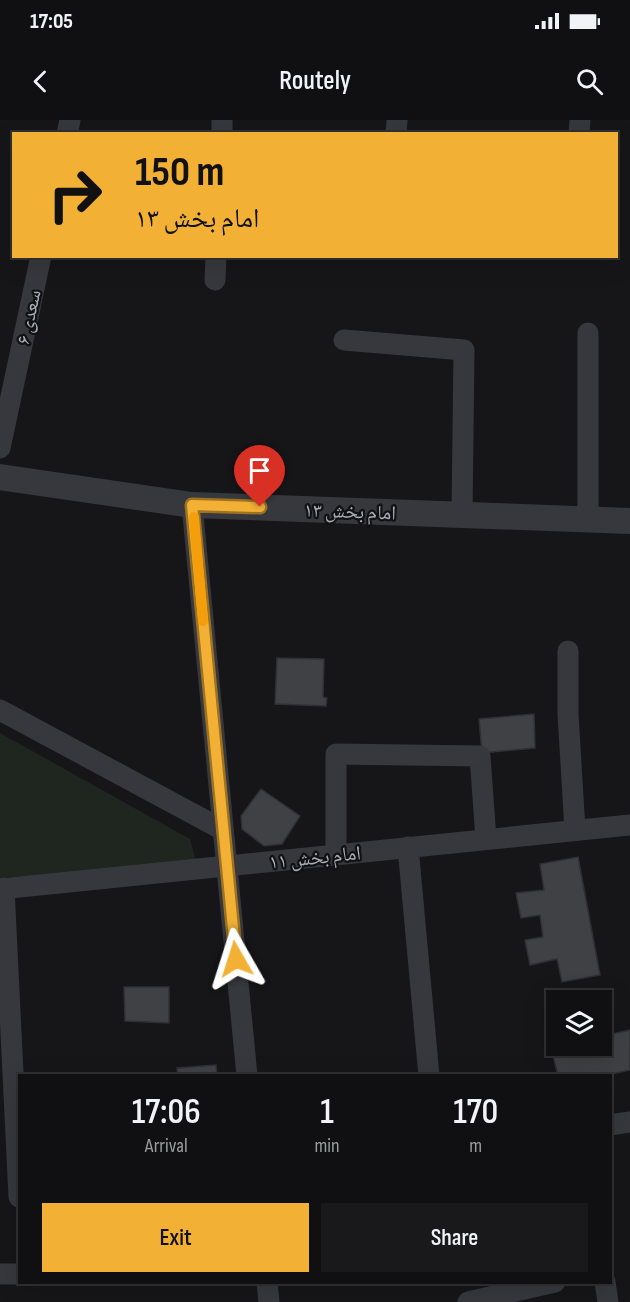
<!DOCTYPE html>
<html lang="en">
<head>
<meta charset="utf-8">
<style>
  :root { --surface:#101012; --page:#19191b; --text:#f1f3f6; --muted:#9c9d9f; --line:#303032; --accent:#f2b134 }
  body { margin:0; font-family:"Sofia Sans Condensed","Noto Naskh Arabic",sans-serif; background:var(--page); color:var(--text); height:100vh; display:flex; flex-direction:column; font-size:22px; white-space:nowrap }
  * { box-sizing:border-box; margin:0 }
  p { font-size:20px; color:var(--muted) }
  .icon { flex:none; width:33px; height:33px; fill:none; stroke:currentColor; stroke-width:2; stroke-linecap:round; stroke-linejoin:round }
  .map { position:relative; flex:1; overflow:hidden }
  .side { position:absolute; left:18px; top:954px; width:594px; height:210px; display:flex; flex-direction:column; background:var(--surface); border-radius:0px; box-shadow:0 6px 24px #0002,0 0 0 2px var(--line) }
  .side>* { flex:none }
  .hud { position:absolute; left:12px; top:12px; width:606px; height:126px; border-radius:0px; box-shadow:0 6px 24px #0002,0 0 0 2px var(--line); background:#f2b134; color:#111; overflow:hidden }
  .fabs { position:absolute; left:546px; top:870px; display:grid; gap:12px }
  .fabs a { display:grid; place-items:center; width:66px; height:66px; border-radius:0px; background:var(--surface); box-shadow:0 6px 24px #0002,0 0 0 2px var(--line); font-size:30px }
  .pin { position:absolute; display:grid; place-items:center; width:51px; height:51px; color:#fff; margin:-62px -26px; border-radius:50% 50% 50% 0; rotate:-45deg; box-shadow:0 0 6px #0007 }
  .pin .icon { rotate:45deg }
  .me { position:absolute; width:66px; margin:-33px; rotate:354deg; stroke-linejoin:round; filter:drop-shadow(0 0 4px #0008) }
  .turn { display:flex; align-items:center; gap:21px; height:126px; padding:0 24px; font-size:27px }
  .turn .icon { width:78px; height:78px; stroke-width:2.5 }
  .turn b { display:block; font-size:42px; line-height:51px }
  .eta { display:flex; justify-content:space-evenly; align-items:center; height:102px; text-align:center }
  .eta b { font-size:36px; font-weight:600; line-height:42px }
  .button { display:flex; gap:12px; margin-top:auto; padding:12px 24px }
  .button a { flex:1; height:69px; border-radius:0px; background:var(--accent); color:#111; font-size:24px; font-weight:600; line-height:69px; text-align:center }
  .button a+a { background:var(--page); color:var(--text) }
  .status { display:flex; justify-content:space-between; align-items:center; height:42px; padding:0 30px; background:var(--surface); direction:ltr }
  .status svg { height:16px; fill:currentColor }
  header { display:flex; justify-content:space-between; align-items:center; height:78px; padding:0 24px; background:var(--surface); font-size:27px; font-weight:600 }
  .map>svg:first-child { display:block }
  .green { fill:#1e261f }
  .building { fill:#404145; stroke:#303034; stroke-width:1.5 }
  .lines { fill:none; stroke-linecap:round; stroke-linejoin:round }
  .minor { stroke:#37383d; stroke-width:21 }
  .tertiary { stroke:#37383d; stroke-width:26 }
  .route-casing { stroke:#9d7322; stroke-width:15 }
  .route { stroke:#f2b134; stroke-width:10 }
  .slow { stroke:#f59e0b; stroke-width:10 }
  .labels { text-anchor:middle; stroke-width:4.5; stroke-linejoin:round; paint-order:stroke }
  .street-label { font-size:20px; fill:#a8adb8; stroke:#111113 }
</style>
</head>
<body>
<div class="status"><b>17:05</b><svg viewBox="0 0 49 12"><path d="M0 12V9h3v3zM5 12V6h3v6zM10 12V3h3v9zM15 12V0h3v12zM26 1h20v11H26zM47 4h2v5h-2z"/></svg></div>
<header><svg class="icon" aria-label="back" viewBox="0 0 24 24"><path d="M15 5l-7 7 7 7"/></svg>Routely<svg class="icon" aria-label="search" viewBox="0 0 24 24"><circle cx="10" cy="10" r="6"/><path d="M15 15l6 6"/></svg></header>
<div class="map">
<svg width="630" height="1182" viewBox="0 0 630 1182">
  <rect width="100%" height="100%" fill="#161618"/>
  <polygon class="green" points="0,613 190,719 197,745 0,758"/>
  <g class="building">
    <polygon points="277,538 324,539 323,577 327,578 326,586 275,584"/>
    <polygon points="534,594 535,628 482,633 479,599"/>
    <polygon points="261,669 300,696 282,724 264,726 242,709 241,696"/>
    <polygon points="578,737 600,855 562,862 557,839 530,845 525,820 543,817 540,795 521,798 516,773 544,770 540,744"/>
    <polygon points="124,867 169,867 169,903 125,901"/>
    <polygon points="630,910 630,950 603,956 558,956 551,927 602,926 602,916"/>
    <polygon points="216,945 217,956 178,956 177,948"/>
  </g>
  <g class="lines">
    <g class="minor">
      <polyline points="67,14 70,0"/>
      <polyline points="222,14 222,0"/>
      <polyline points="396,14 397,0"/>
      <polyline points="579,14 580,0"/>
      <polyline points="215,160 216,136"/>
      <polyline points="588,213 588,400"/>
      <polyline points="344,220 464,230 462,395"/>
      <polyline points="0,328 41,136"/>
      <polyline points="192,385 247,956"/>
      <polyline points="568,531 568,594 575,710"/>
      <polyline points="0,590 223,710"/>
      <polyline points="408,727 429,956"/>
      <polyline points="336,734 336,634 480,636 486,719"/>
      <polyline points="4,768 19,1077"/>
      <polyline points="0,769 630,705"/>
      <polyline points="610,1005 630,1002"/>
      <polyline points="0,1154 20,1154"/>
      <polyline points="267,1162 269,1182"/>
      <polyline points="605,1162 608,1182"/>
      <polyline points="468,1182 555,1162"/>
    </g>
    <polyline class="tertiary" points="0,357 192,385 630,401"/>
  </g>
  <g class="lines">
    <g class="route-casing">
      <polyline id="route" points="236,839 192,385 260,387"/>
    </g>
    <use href="#route" class="route"/>
    <polyline class="slow" points="194,397 203,501"/>
  </g>
  <g class="labels">
    <g class="street-label">
      <text transform="translate(28 197) rotate(-78)" y="7">سعدی ۶</text>
      <text transform="translate(350 391) rotate(2)" y="7">امام بخش ۱۳</text>
      <text transform="translate(315 737) rotate(-6)" y="7">امام بخش ۱۱</text>
    </g>
  </g>
</svg>
<div class="fabs">
<a><svg class="icon" aria-label="layers" viewBox="0 0 24 24"><path d="M12 4l9 5-9 5-9-5zM3 14l9 5 9-5"/></svg></a>
</div>
<div class="pin" style="left:260px;top:387px;background:#d93025"><svg class="icon" aria-label="arrive" viewBox="0 0 24 24"><path d="M6 21V4h12l-3 4 3 4H6"/></svg></div>
<svg class="me" style="left:236px;top:839px" viewBox="-20 -20 40 40"><path d="M0-17L14 15 0 8-14 15z" fill="#f2b134" stroke="#fff" stroke-width="4"/></svg>
<div class="hud">
<div class="turn"><svg class="icon" aria-label="right" viewBox="0 0 24 24"><path d="M7 20v-9h11M14 6l5 5-5 5"/></svg><div><b>150 m</b>امام بخش ۱۳</div></div>
</div>
<section class="side">
<div class="eta">
<div><b>17:06</b><p>Arrival</p></div>
<div><b>1</b><p>min</p></div>
<div><b>170</b><p>m</p></div>
</div>
<div class="button"><a>Exit</a><a>Share</a></div>
</section>
</div>
</body>
</html>
